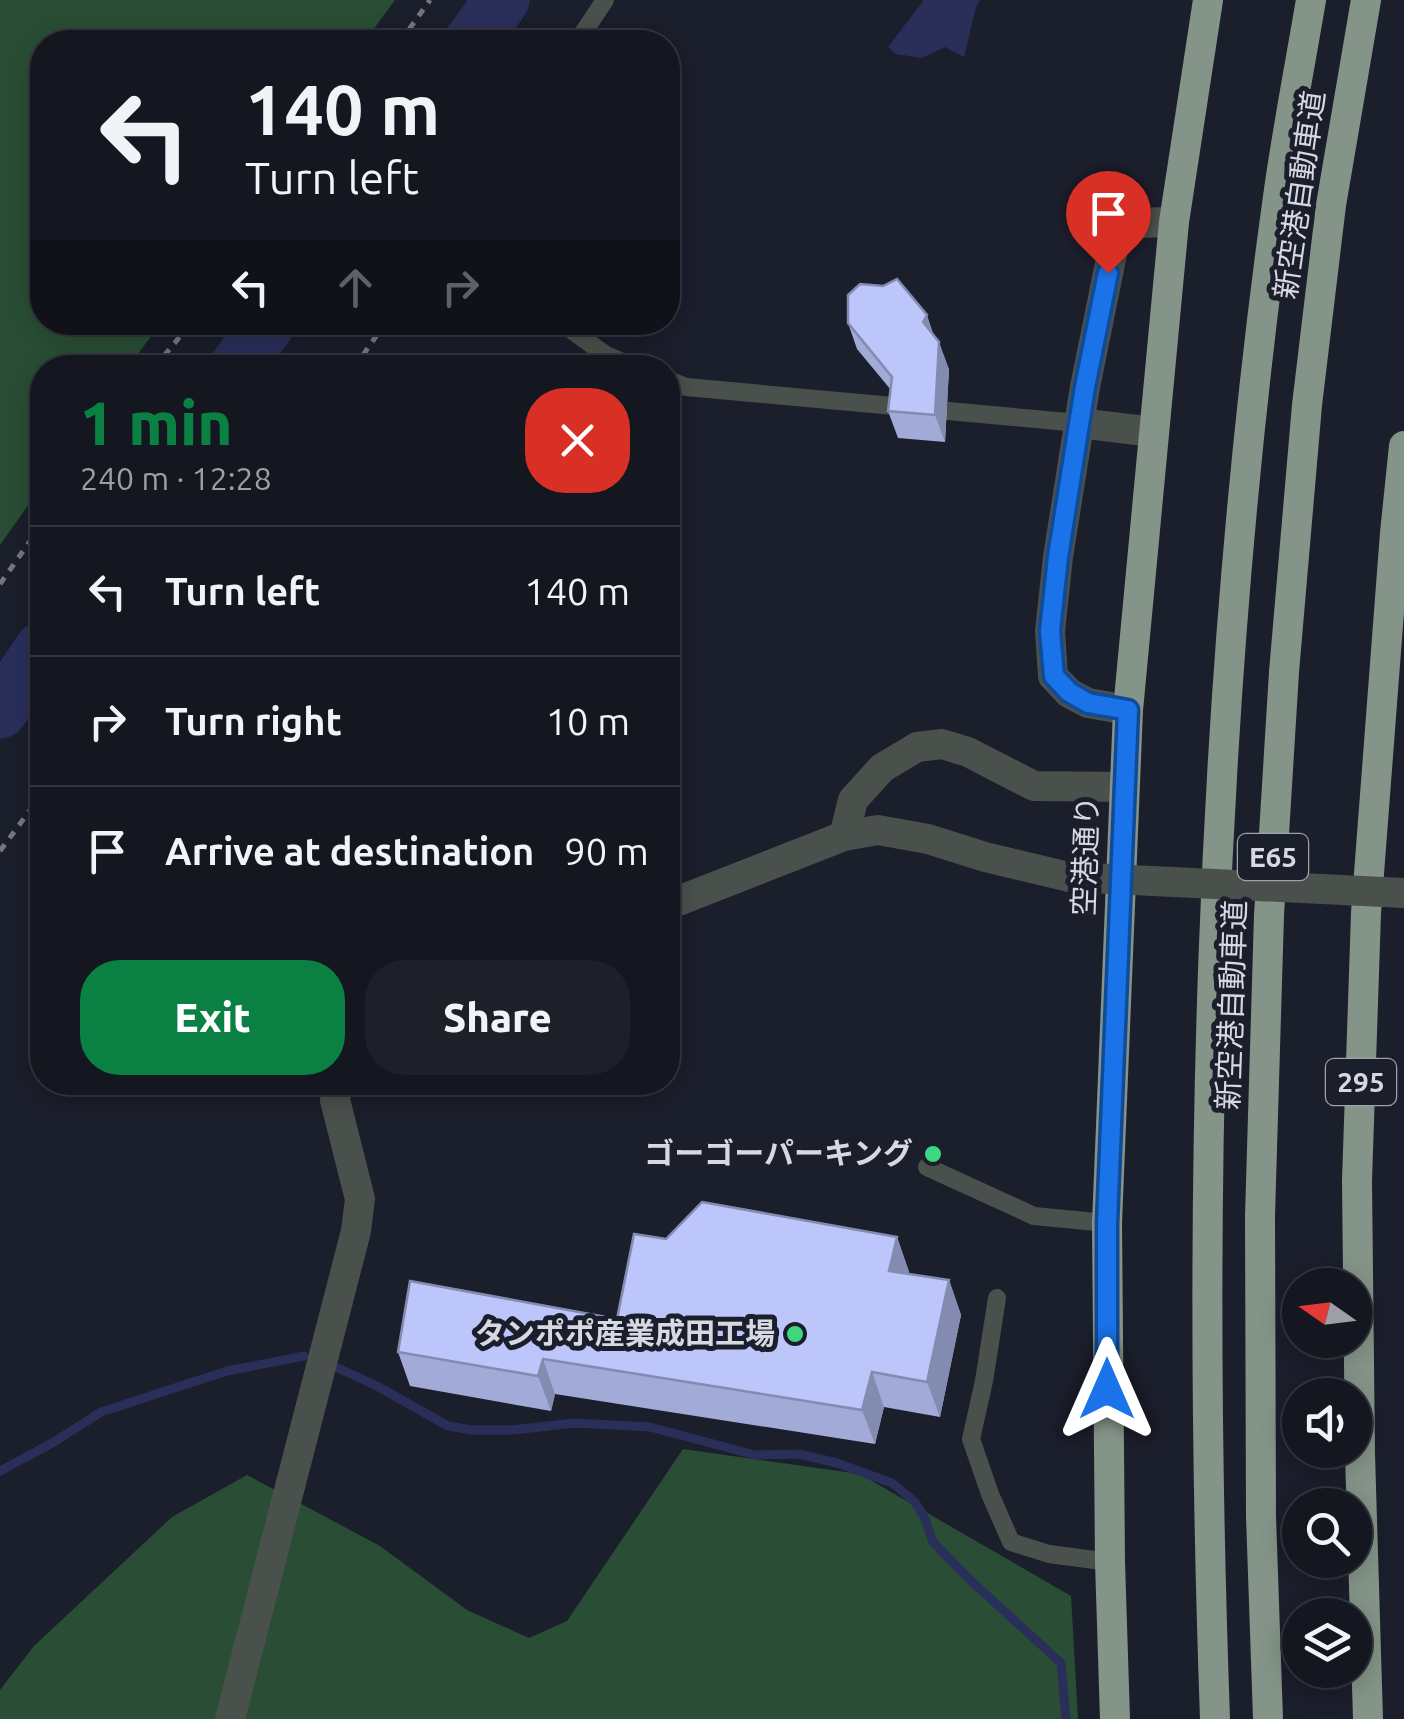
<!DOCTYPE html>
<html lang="en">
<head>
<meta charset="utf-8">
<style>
  :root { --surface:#141620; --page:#1d1f29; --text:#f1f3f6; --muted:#9d9fa5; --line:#33353e; --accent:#0b8043 }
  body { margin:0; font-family:Ubuntu,"Noto Sans JP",sans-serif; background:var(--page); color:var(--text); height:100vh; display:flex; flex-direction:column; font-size:38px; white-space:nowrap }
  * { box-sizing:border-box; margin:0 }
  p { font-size:32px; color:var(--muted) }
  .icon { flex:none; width:55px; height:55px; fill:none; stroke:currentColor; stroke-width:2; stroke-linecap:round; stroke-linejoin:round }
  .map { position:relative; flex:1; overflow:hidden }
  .panel { position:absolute; left:30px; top:355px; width:650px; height:740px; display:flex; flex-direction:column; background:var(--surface); border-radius:40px; box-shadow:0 5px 25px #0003,0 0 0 2px var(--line) }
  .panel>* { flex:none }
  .banner { position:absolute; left:30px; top:30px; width:650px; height:305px; border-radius:40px; box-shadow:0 5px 25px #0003,0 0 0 2px var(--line); background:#141620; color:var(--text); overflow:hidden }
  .needle { width:65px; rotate:284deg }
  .controls { position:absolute; left:1282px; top:1268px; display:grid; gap:20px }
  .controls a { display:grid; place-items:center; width:90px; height:90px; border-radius:50%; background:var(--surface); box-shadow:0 5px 25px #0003,0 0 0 2px var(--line); font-size:50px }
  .pin { position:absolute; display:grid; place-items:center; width:85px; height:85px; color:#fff; margin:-102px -42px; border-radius:50% 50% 50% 0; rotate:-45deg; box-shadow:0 0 10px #0007 }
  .pin .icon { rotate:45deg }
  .me { position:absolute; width:110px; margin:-55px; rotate:0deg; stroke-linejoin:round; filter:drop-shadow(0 0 8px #0008) }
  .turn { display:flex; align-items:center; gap:35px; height:210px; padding:0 50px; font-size:45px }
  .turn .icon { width:130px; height:130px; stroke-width:2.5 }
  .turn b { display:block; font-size:70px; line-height:85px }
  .lanes { display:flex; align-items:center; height:95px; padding:0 50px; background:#0003; justify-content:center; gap:50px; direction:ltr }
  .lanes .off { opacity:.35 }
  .round { display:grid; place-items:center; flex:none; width:105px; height:105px; border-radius:40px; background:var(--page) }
  .overview { display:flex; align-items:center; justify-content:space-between; height:170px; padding:0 50px }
  h1 { font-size:60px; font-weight:800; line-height:75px; color:var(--accent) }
  .primary-button { display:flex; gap:20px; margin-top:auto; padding:20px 50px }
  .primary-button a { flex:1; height:115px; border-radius:40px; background:var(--accent); color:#fff; font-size:40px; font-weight:800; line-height:115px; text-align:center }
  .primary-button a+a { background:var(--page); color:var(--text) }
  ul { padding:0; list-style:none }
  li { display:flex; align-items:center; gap:30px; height:130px; padding:0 50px; border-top:2px solid var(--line) }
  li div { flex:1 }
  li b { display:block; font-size:38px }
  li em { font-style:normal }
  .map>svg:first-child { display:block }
  .green { fill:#294e35 }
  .water { fill:#2a2f5a }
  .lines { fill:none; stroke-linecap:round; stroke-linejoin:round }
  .stream { stroke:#2a2f5a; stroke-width:9 }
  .river { stroke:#2a2f5a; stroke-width:55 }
  .path { stroke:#747782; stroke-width:5; stroke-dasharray:8 8; stroke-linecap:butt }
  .lane { stroke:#4a504b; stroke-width:18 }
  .street { stroke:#4a504b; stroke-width:30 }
  .highway { stroke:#849488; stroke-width:30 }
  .street-bridge { stroke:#4a504b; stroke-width:30 }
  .wall { fill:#a2aad8 }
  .shaded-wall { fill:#848bb0 }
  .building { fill:#bcc6fb; stroke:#848bb0; stroke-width:2.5 }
  .route-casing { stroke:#114b97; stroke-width:25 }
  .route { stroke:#1a73e8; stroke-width:18 }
  .poi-dot { fill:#3cd77e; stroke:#1b1e2b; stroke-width:4 }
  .labels { text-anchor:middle; stroke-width:10; stroke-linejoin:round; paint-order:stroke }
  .shield { fill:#1b1e2b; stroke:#9fa1ab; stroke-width:2.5 }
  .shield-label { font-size:28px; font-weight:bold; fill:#d7d9e2 }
  .street-label { font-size:30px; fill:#d7d9e2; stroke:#1b1e2b }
  .poi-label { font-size:30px; font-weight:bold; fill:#d7d9e2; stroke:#1b1e2b; text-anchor:end }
</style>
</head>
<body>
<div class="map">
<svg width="1404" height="1719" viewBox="0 0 1404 1719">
  <rect width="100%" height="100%" fill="#1b1e2b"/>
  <g class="green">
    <polygon points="0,0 395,0 364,42 42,42 42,322 161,323 128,367 42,368 42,486 0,545"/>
    <polygon points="683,1449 860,1474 1071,1596 1078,1719 0,1719 0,1690 34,1646 172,1517 247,1475 380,1546 467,1610 529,1638 567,1621"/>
  </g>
  <polygon class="water" points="924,0 980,0 976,7 964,57 945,47 922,58 896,54 888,47"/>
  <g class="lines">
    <g class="stream">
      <polyline points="338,1368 377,1386 448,1426 472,1430 512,1430 575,1423 650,1427 755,1455 799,1454 837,1463 892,1483 914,1501 924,1516 933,1542 969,1579 1061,1663 1066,1719"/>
      <polyline points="0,1471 54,1442 101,1412 227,1371 304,1356"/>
    </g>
    <g class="river">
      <polyline points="471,42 502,0"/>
      <polyline points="236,368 269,322"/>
      <polyline points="0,711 42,649"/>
    </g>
    <g class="path">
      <polyline points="400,42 430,0"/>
      <polyline points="154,368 192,322"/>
      <polyline points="354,368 386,322"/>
      <polyline points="0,584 42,524"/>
      <polyline points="0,851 42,794"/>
    </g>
    <g class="lane">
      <polyline points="577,42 605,0"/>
      <polyline points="560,322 606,355 637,368"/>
      <polyline points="668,380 686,387 1079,423"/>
      <polyline points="927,1167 1034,1216 1107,1223"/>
      <polyline points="997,1298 984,1381 971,1439 990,1494 1011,1542 1049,1554 1110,1562"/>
    </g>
    <g class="street">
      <polyline points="1079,423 1153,432"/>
      <path d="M 1128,710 L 1088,703 L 1069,693 L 1053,676 L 1050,631 L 1058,557 L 1085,387 L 1115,239 C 1126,218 1152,223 1174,222"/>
      <polyline points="844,836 853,800 882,768 917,747 942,744 968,752 1034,786 1124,787"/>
      <polyline points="668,905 844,836 878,830 928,839 985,857 1069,877"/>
      <polyline points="230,1719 356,1231 360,1199 335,1100 338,1082"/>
    </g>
    <g class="highway">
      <polyline points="1115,1719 1110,1562 1107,1223 1128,710 1174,222 1208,0"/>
      <path d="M 1215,1719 C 1197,1212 1208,700 1278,197 C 1287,131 1300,65 1311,0"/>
      <polyline points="1268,1719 1261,1516 1260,1216 1269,915 1284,672 1307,405 1331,205 1366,0"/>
      <polyline points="1368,1719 1360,1454 1357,1181 1366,913 1395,533 1404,446"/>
    </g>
    <polyline class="street-bridge" points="1069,877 1404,893"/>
  </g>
  <g class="wall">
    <polygon points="848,323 949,369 945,442 898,438 888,411 891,390 857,349"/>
    <polygon points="897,1237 909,1272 909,1274 949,1280 961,1315 940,1417 884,1407 875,1444 555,1394 551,1411 410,1386 398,1352 617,1319 666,1239"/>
  </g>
  <g class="shaded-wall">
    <polygon points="927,315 936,342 923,322"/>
    <polygon points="939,342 949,369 945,442 935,415"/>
    <polygon points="897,1237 909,1272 901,1306 889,1271"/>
    <polygon points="949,1280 961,1315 940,1417 927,1382"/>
    <polygon points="543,1359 555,1394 551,1411 538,1376"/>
    <polygon points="872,1372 884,1407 875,1444 862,1410"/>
  </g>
  <g class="building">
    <polygon points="897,279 927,315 923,322 939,342 935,415 888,411 892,377 848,323 848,295 860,284 883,286"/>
    <polygon points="702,1202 897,1237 889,1271 949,1280 927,1382 872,1372 862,1410 543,1359 538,1376 398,1352 410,1281 617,1319 634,1234 666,1239"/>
  </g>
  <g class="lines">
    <g class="route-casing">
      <polyline id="route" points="1107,1389 1107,1223 1128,710 1088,703 1069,692 1054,676 1050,631 1058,557 1085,387 1108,273"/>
    </g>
    <use href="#route" class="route"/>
  </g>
  <g class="poi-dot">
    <circle cx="933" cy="1154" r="10"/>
    <circle cx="795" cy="1334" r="10"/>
  </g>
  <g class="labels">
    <g class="shield">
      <rect x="1238" y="834" width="70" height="46" rx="8"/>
      <rect x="1326" y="1059" width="70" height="46" rx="8"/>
    </g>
    <g class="shield-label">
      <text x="1273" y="867">E65</text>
      <text x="1361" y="1092">295</text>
    </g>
    <g class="street-label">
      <text transform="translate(1300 195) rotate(-82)" y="10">新空港自動車道</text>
      <text transform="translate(1086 856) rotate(-88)" y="10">空港通り</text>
      <text transform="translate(1232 1005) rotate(-88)" y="10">新空港自動車道</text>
    </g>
    <g class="poi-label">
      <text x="913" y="1164">ゴーゴーパーキング</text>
      <text x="775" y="1344">タンポポ産業成田工場</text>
    </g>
  </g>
</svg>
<div class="controls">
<a><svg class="needle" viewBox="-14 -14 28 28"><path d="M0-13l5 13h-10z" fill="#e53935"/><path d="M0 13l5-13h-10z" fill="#9d9fa5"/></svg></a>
<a><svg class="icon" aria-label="sound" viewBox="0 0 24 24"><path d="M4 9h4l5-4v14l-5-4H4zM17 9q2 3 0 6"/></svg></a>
<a><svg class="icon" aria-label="search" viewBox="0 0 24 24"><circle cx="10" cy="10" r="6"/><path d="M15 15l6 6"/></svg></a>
<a><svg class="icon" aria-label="layers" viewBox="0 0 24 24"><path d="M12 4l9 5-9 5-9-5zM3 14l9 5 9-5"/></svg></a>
</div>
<div class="pin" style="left:1108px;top:273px;background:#d93025"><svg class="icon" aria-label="arrive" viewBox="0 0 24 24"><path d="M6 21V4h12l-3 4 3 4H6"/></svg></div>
<svg class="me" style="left:1107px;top:1389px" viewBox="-20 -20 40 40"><path d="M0-17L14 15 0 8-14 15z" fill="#1a73e8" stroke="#fff" stroke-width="4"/></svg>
<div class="banner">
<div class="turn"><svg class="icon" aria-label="left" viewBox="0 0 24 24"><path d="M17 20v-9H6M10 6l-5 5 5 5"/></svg><div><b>140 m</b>Turn left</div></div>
<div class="lanes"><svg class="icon" aria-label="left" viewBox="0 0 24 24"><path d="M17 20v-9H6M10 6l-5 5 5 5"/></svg><svg class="icon off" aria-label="ahead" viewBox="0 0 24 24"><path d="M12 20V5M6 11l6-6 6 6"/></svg><svg class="icon off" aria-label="right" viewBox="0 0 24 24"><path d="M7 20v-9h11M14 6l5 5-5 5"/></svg></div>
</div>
<section class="panel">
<div class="overview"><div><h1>1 min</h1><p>240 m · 12:28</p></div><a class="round" style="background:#d93025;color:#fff"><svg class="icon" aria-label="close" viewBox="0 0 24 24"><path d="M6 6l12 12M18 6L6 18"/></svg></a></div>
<ul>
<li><svg class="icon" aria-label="left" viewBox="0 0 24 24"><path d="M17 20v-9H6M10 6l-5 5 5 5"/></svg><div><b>Turn left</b></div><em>140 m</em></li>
<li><svg class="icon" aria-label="right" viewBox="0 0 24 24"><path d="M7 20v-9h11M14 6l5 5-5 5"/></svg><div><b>Turn right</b></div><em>10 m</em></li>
<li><svg class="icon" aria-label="arrive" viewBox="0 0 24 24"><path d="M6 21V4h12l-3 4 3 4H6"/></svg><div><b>Arrive at destination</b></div><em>90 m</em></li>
</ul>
<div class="primary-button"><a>Exit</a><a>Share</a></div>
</section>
</div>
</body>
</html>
